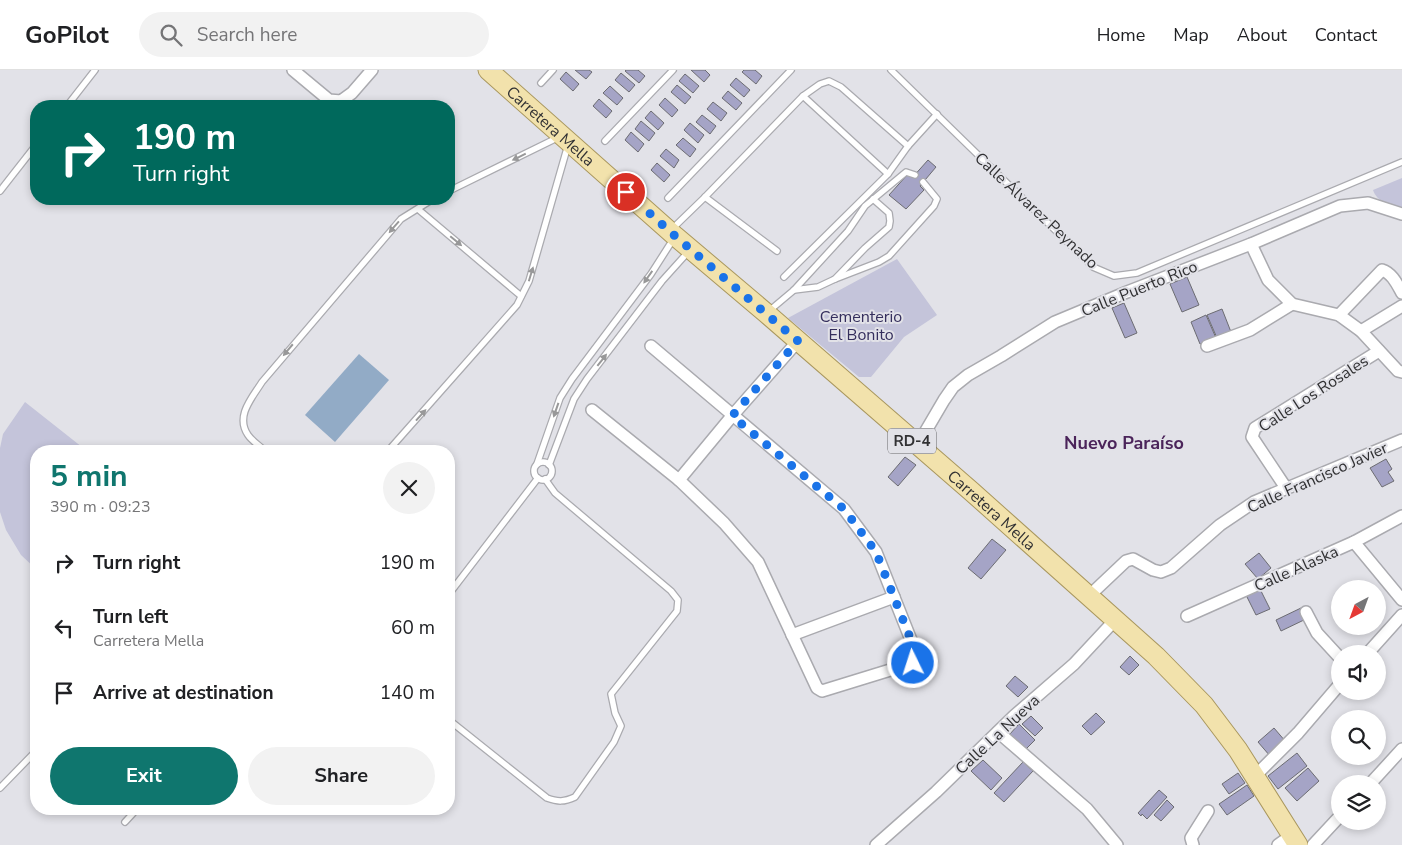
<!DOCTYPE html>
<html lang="en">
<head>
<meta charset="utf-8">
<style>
  :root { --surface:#fff; --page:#f2f2f2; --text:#202124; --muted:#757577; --line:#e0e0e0; --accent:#0f766e }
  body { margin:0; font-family:"Nunito Sans",sans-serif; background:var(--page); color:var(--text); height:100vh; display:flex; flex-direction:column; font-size:19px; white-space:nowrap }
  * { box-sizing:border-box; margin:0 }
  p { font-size:16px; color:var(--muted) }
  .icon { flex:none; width:28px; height:28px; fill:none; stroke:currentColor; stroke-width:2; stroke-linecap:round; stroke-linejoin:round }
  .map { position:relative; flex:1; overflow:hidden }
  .sheet { position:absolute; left:30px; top:375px; width:425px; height:370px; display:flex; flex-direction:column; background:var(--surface); border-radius:20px; box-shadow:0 2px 8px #0003 }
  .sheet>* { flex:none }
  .top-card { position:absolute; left:30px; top:30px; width:425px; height:105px; border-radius:20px; box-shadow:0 2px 8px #0003; background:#00695c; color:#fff; overflow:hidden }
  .needle { width:32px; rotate:221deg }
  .fabs { position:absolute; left:1331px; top:510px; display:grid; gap:10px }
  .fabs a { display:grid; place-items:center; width:55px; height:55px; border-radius:50%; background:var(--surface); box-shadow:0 2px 8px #0003; font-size:25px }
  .pin { position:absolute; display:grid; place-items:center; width:42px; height:42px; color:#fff; margin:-21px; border:2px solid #fff; border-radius:50%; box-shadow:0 1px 5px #0007 }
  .me { position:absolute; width:55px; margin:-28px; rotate:356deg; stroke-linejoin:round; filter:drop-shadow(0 0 4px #0008) }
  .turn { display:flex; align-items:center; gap:18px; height:105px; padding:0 20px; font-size:22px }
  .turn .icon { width:65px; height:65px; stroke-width:2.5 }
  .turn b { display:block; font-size:35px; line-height:42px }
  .round { display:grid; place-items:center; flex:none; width:52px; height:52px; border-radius:26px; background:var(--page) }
  .summary { display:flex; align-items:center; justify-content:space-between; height:85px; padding:0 20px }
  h1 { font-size:30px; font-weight:700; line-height:38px; color:var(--accent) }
  .action { display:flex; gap:10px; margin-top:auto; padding:10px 20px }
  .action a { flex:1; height:58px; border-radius:30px; background:var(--accent); color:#fff; font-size:20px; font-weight:700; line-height:58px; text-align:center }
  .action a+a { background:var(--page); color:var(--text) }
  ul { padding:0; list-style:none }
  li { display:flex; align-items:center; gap:15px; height:65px; padding:0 20px }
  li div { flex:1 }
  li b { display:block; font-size:19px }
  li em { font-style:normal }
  header { display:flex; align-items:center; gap:30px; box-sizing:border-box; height:70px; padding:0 25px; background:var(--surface); border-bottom:1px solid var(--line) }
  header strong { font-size:24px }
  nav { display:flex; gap:28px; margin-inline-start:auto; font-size:18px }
  .search { width:350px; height:45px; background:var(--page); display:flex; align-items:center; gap:12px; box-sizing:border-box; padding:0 18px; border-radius:28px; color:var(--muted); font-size:19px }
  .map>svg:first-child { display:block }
  .green { fill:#c4c4da }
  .water { fill:#92abc6 }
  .building { fill:#a5a4c6; stroke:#6c6c72 }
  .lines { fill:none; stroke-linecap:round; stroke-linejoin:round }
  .service-casing { stroke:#aaaaaf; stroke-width:8 }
  .minor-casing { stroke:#aaaaaf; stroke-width:14 }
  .primary-casing { stroke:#a9975e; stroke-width:21 }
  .service { stroke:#fff; stroke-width:5.5 }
  .minor { stroke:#fff; stroke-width:11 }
  .primary { stroke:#f2e2ac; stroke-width:19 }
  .oneway { fill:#989899 }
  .route { stroke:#1a73e8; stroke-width:9; stroke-dasharray:0 16.2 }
  .labels { text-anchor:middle; stroke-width:4; stroke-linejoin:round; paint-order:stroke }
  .shield { fill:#e2e2e8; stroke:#666669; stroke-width:1 }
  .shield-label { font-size:15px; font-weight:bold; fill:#313133 }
  .street-label { font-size:16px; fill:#313133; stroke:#e2e2e8 }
  .park-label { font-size:16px; fill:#352f5d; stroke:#e2e2e8 }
  .neighbourhood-label { font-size:18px; font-weight:bold; fill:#4b245a; stroke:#e2e2e8 }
</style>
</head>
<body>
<header>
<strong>GoPilot</strong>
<div class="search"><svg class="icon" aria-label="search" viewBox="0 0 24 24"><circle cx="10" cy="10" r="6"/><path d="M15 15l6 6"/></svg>Search here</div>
<nav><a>Home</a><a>Map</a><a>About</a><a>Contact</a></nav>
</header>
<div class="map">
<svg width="1402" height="775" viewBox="0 0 1402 775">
  <rect width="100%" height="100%" fill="#e2e2e8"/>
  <g class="green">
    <path d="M 1402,108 L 1402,140 C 1391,136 1377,132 1373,120 Z"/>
    <polygon points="897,189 937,245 904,267 871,307 859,307 788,248"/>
    <polygon points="25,332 87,381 36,381 36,499 21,485 6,460 0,442 0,378 3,364"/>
  </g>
  <polygon class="water" points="359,284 389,310 335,372 305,345"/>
  <g class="building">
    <polygon points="575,0 589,0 592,2 586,9"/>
    <polygon points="626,0 638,0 645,6 639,13 625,1"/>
    <polygon points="691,0 705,0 710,5 704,12"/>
    <polygon points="744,0 755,0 762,6 756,14 742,2"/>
    <polygon points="566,2 579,14 573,21 560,9"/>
    <polygon points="621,3 635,15 629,22 615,10"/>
    <polygon points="685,4 699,16 693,23 679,11"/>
    <polygon points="736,8 750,20 744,27 730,15"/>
    <polygon points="677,15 691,27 685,34 671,22"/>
    <polygon points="610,16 623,28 617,35 603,23"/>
    <polygon points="728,21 742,33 736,40 722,28"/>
    <polygon points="665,28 678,40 672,47 659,35"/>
    <polygon points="599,29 612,41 606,48 593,36"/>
    <polygon points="713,32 727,43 721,51 707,39"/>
    <polygon points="651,41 664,53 658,60 645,48"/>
    <polygon points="702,45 716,56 710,64 696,52"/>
    <polygon points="641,51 655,63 649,71 635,59"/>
    <polygon points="690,53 704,65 698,73 684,60"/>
    <polygon points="631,62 644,74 638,82 625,70"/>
    <polygon points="683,68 696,79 690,87 676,75"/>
    <polygon points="666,79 679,90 674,98 660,86"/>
    <polygon points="928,90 936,97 920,116 924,120 906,139 889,125 908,104 912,108"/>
    <polygon points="657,93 670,105 664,112 651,100"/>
    <polygon points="1187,207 1199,235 1182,242 1170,214"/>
    <polygon points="1124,233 1137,263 1125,268 1112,238"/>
    <polygon points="1222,239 1231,262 1217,268 1207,245"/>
    <polygon points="1206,245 1216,268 1200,274 1191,252"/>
    <polygon points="905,387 916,395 898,416 888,407"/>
    <polygon points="1386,389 1392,399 1388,402 1394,411 1382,417 1370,398"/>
    <polygon points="992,469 1006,480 981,509 968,498"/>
    <polygon points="1259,483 1271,498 1258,509 1245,494"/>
    <polygon points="1260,519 1270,539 1256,545 1246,525"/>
    <polygon points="1301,538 1306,549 1281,561 1276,550"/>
    <polygon points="1130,586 1139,595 1129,605 1120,597"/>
    <polygon points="1015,606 1028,617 1018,627 1006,616"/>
    <polygon points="1096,643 1105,652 1091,665 1082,656"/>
    <polygon points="1031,646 1043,658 1035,666 1022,654"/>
    <polygon points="1019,654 1035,670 1025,680 1009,665"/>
    <polygon points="1274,658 1286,672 1270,686 1258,672"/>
    <polygon points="1297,683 1307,696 1278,719 1268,706"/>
    <polygon points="983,690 1002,708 991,720 971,701"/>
    <polygon points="1023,692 1033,701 1004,732 994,723"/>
    <polygon points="1308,698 1319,711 1297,731 1285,718"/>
    <polygon points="1238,703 1245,713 1229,724 1222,714"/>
    <polygon points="1247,715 1254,726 1227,745 1219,734"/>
    <polygon points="1159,720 1167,727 1147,749 1142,744 1141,746 1138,743"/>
    <polygon points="1167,730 1174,737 1161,751 1154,745"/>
  </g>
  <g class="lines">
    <g class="service-casing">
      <g id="service">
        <polyline points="891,0 1093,197 1114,206 1137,203 1402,92"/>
        <polyline points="541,13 553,0"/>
        <polyline points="803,26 888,104"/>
        <polyline points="67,36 95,0"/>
        <polyline points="605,71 673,0"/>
        <polyline points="0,121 36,75"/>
        <polyline points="449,121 559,67"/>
        <polyline points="705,127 777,181"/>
        <polyline points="668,128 791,0"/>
        <polyline points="419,140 521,226"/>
        <polyline points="671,160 705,127 803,26 820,14 829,11 841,17 908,76"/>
        <polyline points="784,207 888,104 908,76 937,44"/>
        <polyline points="835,209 879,192 889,186 934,136 937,129 923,112"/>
        <polyline points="794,220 818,217 835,209 865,178 889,157 890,151 889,143 873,129"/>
        <polyline points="769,241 794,220 848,161 865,136 906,102 915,105"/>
        <path d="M 265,381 C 260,376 252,371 248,365 C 235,346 252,328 262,312 L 401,149 L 433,129"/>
        <polyline points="388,381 517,235 529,211 568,75"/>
        <circle cx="543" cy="401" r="9"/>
        <polyline points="537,394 560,328 572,309 651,204 674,168"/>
        <polyline points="549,395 574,329 587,309 662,211 689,181"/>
        <polyline points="449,524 538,408"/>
        <path d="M 449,650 L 547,728 C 558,732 564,732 575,727 L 614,672 L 621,656 L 615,643 L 611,624 L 677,541 L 678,530 L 671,521 L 555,423 L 545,409"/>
        <polyline points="0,718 36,681"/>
        <polyline points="125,752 137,739"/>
      </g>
    </g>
    <g class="minor-casing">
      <g id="minor">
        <polyline points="293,0 329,30 341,31 352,23 372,0"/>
        <polyline points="1251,174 1268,210 1292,234 1339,245 1361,261 1398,301 1402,302"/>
        <path d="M 1339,245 L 1382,200 C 1392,203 1397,214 1402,223"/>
        <polyline points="1361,261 1402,236"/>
        <polyline points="1207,276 1250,260 1292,234"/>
        <polyline points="592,340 679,410 724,453 758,492 817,618 822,621 913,593 915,580 876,482 844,439 651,276"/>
        <polyline points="917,376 944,330 953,317 968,305 1001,286 1055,252 1127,222 1251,174 1340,136 1368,133 1402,144"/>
        <polyline points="679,410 732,346 798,271"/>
        <polyline points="1286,418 1252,367 1255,358 1379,281"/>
        <polyline points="1354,472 1402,530"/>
        <polyline points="1089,526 1126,491 1133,489 1153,500 1161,502 1171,498 1220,455 1254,432 1402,370"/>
        <polyline points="1306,542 1317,563 1340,588"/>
        <polyline points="1187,546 1354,472 1402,446"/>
        <polyline points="792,565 894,527"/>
        <polyline points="1367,584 1402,545"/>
        <polyline points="998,662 1087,739 1117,775"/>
        <polyline points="1256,705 1298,663 1340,614"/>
        <polyline points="1370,714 1402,679"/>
        <polyline points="876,775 936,722 1014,646 1074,594 1115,550"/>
        <polyline points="1193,775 1191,768 1208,741"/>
        <polyline points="1278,775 1292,765"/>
        <polyline points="1313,775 1340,746"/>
      </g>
    </g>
    <g class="primary-casing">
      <g id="primary">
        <path id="s1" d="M 488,0 L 675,166 L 766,243 L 971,421 L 1156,586 L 1204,635 L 1238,680 L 1298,775"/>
      </g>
    </g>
    <use href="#service" class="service"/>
    <use href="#minor" class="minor"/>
    <use href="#primary" class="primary"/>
  </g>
  <defs><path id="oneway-solid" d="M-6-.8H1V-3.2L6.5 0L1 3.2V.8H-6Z" transform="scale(1.25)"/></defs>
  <g class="oneway">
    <use href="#oneway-solid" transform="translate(519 87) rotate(154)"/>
    <use href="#oneway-solid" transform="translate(394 157) rotate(131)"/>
    <use href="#oneway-solid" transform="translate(456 171) rotate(40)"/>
    <use href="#oneway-solid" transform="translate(531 204) rotate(-73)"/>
    <use href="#oneway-solid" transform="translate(648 207) rotate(125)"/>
    <use href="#oneway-solid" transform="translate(288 280) rotate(130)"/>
    <use href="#oneway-solid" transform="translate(602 290) rotate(-52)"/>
    <use href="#oneway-solid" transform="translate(556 340) rotate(109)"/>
    <use href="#oneway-solid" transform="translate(421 345) rotate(-48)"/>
  </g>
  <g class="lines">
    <polyline class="route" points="626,122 675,166 798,271 732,346 844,439 876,482 915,580 913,593"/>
  </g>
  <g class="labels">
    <rect class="shield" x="888" y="358.5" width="48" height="25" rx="4"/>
    <g class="shield-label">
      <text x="912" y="376">RD-4</text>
    </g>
    <g class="street-label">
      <text dy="6" stroke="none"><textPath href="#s1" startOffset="84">Carretera Mella</textPath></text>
      <text transform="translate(1037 140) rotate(43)" y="6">Calle Álvarez Peynado</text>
      <text transform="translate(1139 218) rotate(-22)" y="6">Calle Puerto Rico</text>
      <text transform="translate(1313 323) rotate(-33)" y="6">Calle Los Rosales</text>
      <text transform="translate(1317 407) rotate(-24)" y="6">Calle Francisco Javier</text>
      <text dy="6" stroke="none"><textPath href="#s1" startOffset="669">Carretera Mella</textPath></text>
      <text transform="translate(1296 498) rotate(-24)" y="6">Calle Alaska</text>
      <text transform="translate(997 664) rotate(-43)" y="6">Calle La Nueva</text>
    </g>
    <g class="park-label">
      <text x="861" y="252">Cementerio<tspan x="861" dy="18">El Bonito</tspan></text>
    </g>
    <g class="neighbourhood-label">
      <text x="1124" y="379">Nuevo Paraíso</text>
    </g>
  </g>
</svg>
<div class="fabs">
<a><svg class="needle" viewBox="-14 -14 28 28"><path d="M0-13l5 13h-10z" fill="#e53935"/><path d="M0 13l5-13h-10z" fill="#757577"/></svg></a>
<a><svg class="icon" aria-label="sound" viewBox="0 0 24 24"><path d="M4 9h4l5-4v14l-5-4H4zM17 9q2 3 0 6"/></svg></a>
<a><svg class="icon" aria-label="search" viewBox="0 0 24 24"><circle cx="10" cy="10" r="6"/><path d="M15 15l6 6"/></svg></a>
<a><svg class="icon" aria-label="layers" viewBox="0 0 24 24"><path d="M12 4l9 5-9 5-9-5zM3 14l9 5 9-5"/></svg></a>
</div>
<div class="pin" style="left:626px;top:122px;background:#d93025"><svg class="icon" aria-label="arrive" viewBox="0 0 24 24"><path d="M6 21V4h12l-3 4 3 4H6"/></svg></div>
<svg class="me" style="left:913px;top:593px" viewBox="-20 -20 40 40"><circle r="17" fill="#1a73e8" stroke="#fff" stroke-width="3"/><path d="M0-11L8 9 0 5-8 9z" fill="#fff"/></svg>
<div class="top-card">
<div class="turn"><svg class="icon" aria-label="right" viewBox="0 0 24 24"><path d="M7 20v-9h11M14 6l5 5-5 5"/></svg><div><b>190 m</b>Turn right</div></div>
</div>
<section class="sheet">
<div class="summary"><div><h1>5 min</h1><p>390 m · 09:23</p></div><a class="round"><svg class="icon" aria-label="close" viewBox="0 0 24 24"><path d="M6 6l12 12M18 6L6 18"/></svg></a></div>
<ul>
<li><svg class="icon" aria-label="right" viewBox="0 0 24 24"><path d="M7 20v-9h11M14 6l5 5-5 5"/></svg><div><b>Turn right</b></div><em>190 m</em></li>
<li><svg class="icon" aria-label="left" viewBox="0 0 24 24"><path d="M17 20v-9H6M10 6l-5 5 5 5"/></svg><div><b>Turn left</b><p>Carretera Mella</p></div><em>60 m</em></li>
<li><svg class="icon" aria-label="arrive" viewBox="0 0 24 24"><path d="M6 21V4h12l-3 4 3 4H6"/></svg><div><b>Arrive at destination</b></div><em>140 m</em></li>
</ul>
<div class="action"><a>Exit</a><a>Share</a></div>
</section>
</div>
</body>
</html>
